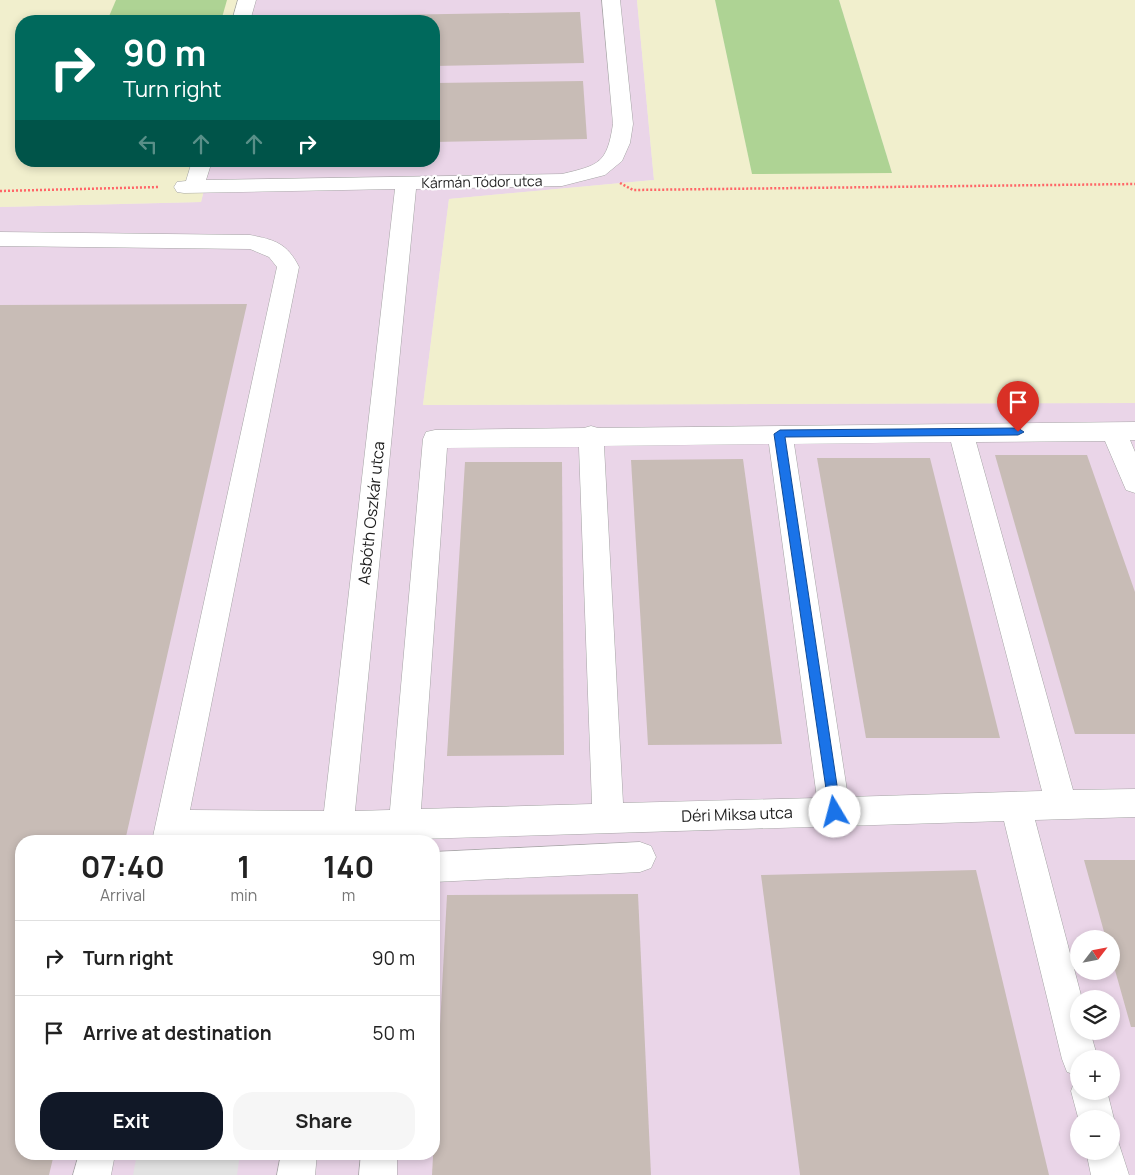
<!DOCTYPE html>
<html lang="en">
<head>
<meta charset="utf-8">
<style>
  :root { --surface:#fff; --page:#f6f6f6; --text:#222; --muted:#767676; --line:#e0e0e0; --accent:#111827 }
  body { margin:0; font-family:Manrope,sans-serif; background:var(--page); color:var(--text); height:100vh; display:flex; flex-direction:column; font-size:19px; white-space:nowrap }
  * { box-sizing:border-box; margin:0 }
  p { font-size:16px; color:var(--muted) }
  .icon { flex:none; width:28px; height:28px; fill:none; stroke:currentColor; stroke-width:2; stroke-linecap:round; stroke-linejoin:round }
  .map { position:relative; flex:1; overflow:hidden }
  .panel { position:absolute; left:15px; top:835px; width:425px; height:325px; display:flex; flex-direction:column; background:var(--surface); border-radius:20px; box-shadow:0 2px 8px #0003 }
  .panel>* { flex:none }
  .banner { position:absolute; left:15px; top:15px; width:425px; height:152px; border-radius:20px; box-shadow:0 2px 8px #0003; background:#00695c; color:#fff; overflow:hidden }
  .needle { width:32px; rotate:58deg }
  .controls { position:absolute; left:1070px; top:930px; display:grid; gap:10px }
  .controls a { display:grid; place-items:center; width:50px; height:50px; border-radius:50%; background:var(--surface); box-shadow:0 2px 8px #0003; font-size:25px }
  .pin { position:absolute; display:grid; place-items:center; width:42px; height:42px; color:#fff; margin:-51px -21px; border-radius:50% 50% 50% 0; rotate:-45deg; box-shadow:0 0 5px #0007 }
  .pin .icon { rotate:45deg }
  .me { position:absolute; width:55px; margin:-28px; rotate:352deg; stroke-linejoin:round; filter:drop-shadow(0 0 4px #0008) }
  .turn { display:flex; align-items:center; gap:18px; height:105px; padding:0 25px; font-size:22px }
  .turn .icon { width:65px; height:65px; stroke-width:2.5 }
  .turn b { display:block; font-size:35px; line-height:42px }
  .lanes { display:flex; align-items:center; height:48px; padding:0 25px; background:#0003; justify-content:center; gap:25px; direction:ltr }
  .lanes .off { opacity:.35 }
  .eta { display:flex; justify-content:space-evenly; align-items:center; height:85px; text-align:center }
  .eta b { font-size:30px; font-weight:700; line-height:35px }
  .button { display:flex; gap:10px; margin-top:auto; padding:10px 25px }
  .button a { flex:1; height:58px; border-radius:20px; background:var(--accent); color:#fff; font-size:20px; font-weight:700; line-height:58px; text-align:center }
  .button a+a { background:var(--page); color:var(--text) }
  ul { padding:0; list-style:none }
  li { display:flex; align-items:center; gap:15px; height:75px; padding:0 25px; border-top:1px solid var(--line) }
  li div { flex:1 }
  li b { display:block; font-size:19px }
  li em { font-style:normal }
  .map>svg:first-child { display:block }
  .industrial { fill:#ead5e8; fill-rule:evenodd }
  .farmland { fill:#f1efcd }
  .forest { fill:#aed394 }
  .parking { fill:#e2e2e2 }
  .building { fill:#c8bcb6 }
  .lines { fill:none; stroke-linecap:round; stroke-linejoin:round }
  .minor-casing { stroke:#a5a5a5; stroke-width:1 }
  .path { stroke:#ff6567; stroke-width:2.5; stroke-dasharray:2 2; stroke-linecap:butt }
  .minor { fill:#fff; fill-rule:evenodd }
  .route { fill:#1a73e8; stroke:#114b97 }
  .labels { text-anchor:middle; stroke-width:4.5; stroke-linejoin:round; paint-order:stroke }
  .far-street-label { font-size:14px; fill:#1e1e1e; stroke:#fff }
  .street-label { font-size:16px; fill:#1e1e1e; stroke:#fff }
</style>
</head>
<body>
<div class="map">
<svg width="1135" height="1175" viewBox="0 0 1135 1175">
  <rect width="100%" height="100%" fill="#f0eae3"/>
  <path class="industrial" d="M 251,0 L 637,0 L 654,180 L 449,199 L 423,405 L 1135,403 L 1135,1175 L 0,1175 L 0,207 L 201,202 L 211,161 L 434,161 L 434,21 L 245,21 ZM 21,841 L 434,841 L 434,1154 L 21,1154 ZM 1079,939 L 1111,939 L 1111,971 L 1079,971 ZM 1079,999 L 1111,999 L 1111,1031 L 1079,1031 ZM 1079,1059 L 1111,1059 L 1111,1091 L 1079,1091 ZM 1079,1119 L 1111,1119 L 1111,1151 L 1079,1151 Z"/>
  <g class="farmland">
    <polygon points="0,0 251,0 245,21 21,21 21,161 211,161 201,202 0,207"/>
    <polygon points="637,0 715,0 752,173 892,173 839,0 1135,0 1135,403 423,405 449,199 654,180"/>
  </g>
  <g class="forest">
    <polygon points="116,0 227,0 221,21 107,21"/>
    <polygon points="715,0 839,0 892,173 752,174"/>
  </g>
  <polygon class="parking" points="137,1154 240,1154 237,1175 133,1175"/>
  <g class="building">
    <polygon points="580,12 584,63 434,66 434,21 260,21 261,17"/>
    <polygon points="583,81 587,139 434,142 434,83"/>
    <polygon points="247,304 125,841 21,841 21,1154 54,1154 49,1175 0,1175 0,305"/>
    <polygon points="995,455 1087,455 1135,592 1135,734 1075,734"/>
    <polygon points="817,458 930,458 1000,738 866,738"/>
    <polygon points="743,459 782,744 648,745 631,460"/>
    <polygon points="465,462 562,462 564,755 447,756"/>
    <polygon points="1084,860 1135,860 1135,1027 1131,1027 1111,956 1111,939 1106,939"/>
    <polygon points="976,870 1049,1175 800,1175 761,875"/>
    <polygon points="638,894 651,1175 432,1175 447,895"/>
  </g>
  <g class="lines">
    <g class="minor-casing">
      <g id="minor">
        <polygon points="238,0 256,0 250,21 232,21"/>
        <path d="M 602,0 L 620,0 L 633,124 L 630,143 L 622,161 L 605,175 L 562,186 L 416,189 L 355,811 L 390,810 L 423,439 L 426,432 L 435,430 L 584,428 L 591,426 L 598,428 L 1135,422 L 1135,440 L 1130,440 L 1135,452 L 1135,493 L 1126,490 L 1105,441 L 976,442 L 1073,790 L 1135,789 L 1135,817 L 1035,820 L 1082,999 L 1079,999 L 1079,1031 L 1090,1031 L 1098,1059 L 1079,1059 L 1079,1076 L 1067,1072 L 1062,1059 L 1004,821 L 352,841 L 152,841 L 277,267 L 269,257 L 250,249 L 0,246 L 0,232 L 250,235 C 275,240 287,243 299,267 L 190,810 L 324,811 L 395,189 L 184,193 L 177,192 L 174,187 L 177,182 L 186,181 L 192,161 L 212,161 L 206,180 L 562,174 C 599,165 607,164 613,124 ZM 951,442 L 1042,791 L 848,797 L 794,444 ZM 769,444 L 817,798 L 623,803 L 604,446 ZM 579,447 L 592,804 L 421,809 L 447,448 Z"/>
        <polygon points="640,842 651,846 656,857 651,868 640,872 434,882 434,852"/>
        <polygon points="1079,1077 1079,1091 1107,1091 1114,1119 1111,1126 1111,1119 1079,1119 1079,1121 1071,1091 1076,1078"/>
        <polygon points="1111,1135 1117,1138 1129,1175 1091,1175 1086,1151 1111,1151"/>
        <polygon points="79,1154 115,1154 111,1175 73,1175"/>
        <polygon points="281,1154 317,1154 315,1175 277,1175"/>
        <polygon points="361,1154 397,1154 397,1175 359,1175"/>
      </g>
    </g>
    <g class="path">
      <polyline points="620,183 633,190 1135,184"/>
      <polyline points="0,191 159,187"/>
    </g>
    <use href="#minor" class="minor"/>
  </g>
  <polygon class="route" points="1018,428 1024,432 1018,435 785,437 841,812 839,816 835,818 830,816 774,434 780,430"/>
  <g class="labels">
    <g class="far-street-label">
      <text transform="translate(482 182) rotate(-1)" y="5">Kármán Tódor utca</text>
    </g>
    <g class="street-label">
      <text transform="translate(371 513) rotate(-84)" y="6">Asbóth Oszkár utca</text>
      <text transform="translate(737 814) rotate(-2)" y="6">Déri Miksa utca</text>
    </g>
  </g>
</svg>
<div class="controls">
<a><svg class="needle" viewBox="-14 -14 28 28"><path d="M0-13l5 13h-10z" fill="#e53935"/><path d="M0 13l5-13h-10z" fill="#767676"/></svg></a>
<a><svg class="icon" aria-label="layers" viewBox="0 0 24 24"><path d="M12 4l9 5-9 5-9-5zM3 14l9 5 9-5"/></svg></a>
<a>+</a>
<a>−</a>
</div>
<div class="pin" style="left:1018px;top:432px;background:#d93025"><svg class="icon" aria-label="arrive" viewBox="0 0 24 24"><path d="M6 21V4h12l-3 4 3 4H6"/></svg></div>
<svg class="me" style="left:835px;top:812px" viewBox="-20 -20 40 40"><circle r="19" fill="#fff"/><path d="M0-13L10 11 0 6-10 11z" fill="#1a73e8"/></svg>
<div class="banner">
<div class="turn"><svg class="icon" aria-label="right" viewBox="0 0 24 24"><path d="M7 20v-9h11M14 6l5 5-5 5"/></svg><div><b>90 m</b>Turn right</div></div>
<div class="lanes"><svg class="icon off" aria-label="left" viewBox="0 0 24 24"><path d="M17 20v-9H6M10 6l-5 5 5 5"/></svg><svg class="icon off" aria-label="ahead" viewBox="0 0 24 24"><path d="M12 20V5M6 11l6-6 6 6"/></svg><svg class="icon off" aria-label="ahead" viewBox="0 0 24 24"><path d="M12 20V5M6 11l6-6 6 6"/></svg><svg class="icon" aria-label="right" viewBox="0 0 24 24"><path d="M7 20v-9h11M14 6l5 5-5 5"/></svg></div>
</div>
<section class="panel">
<div class="eta">
<div><b>07:40</b><p>Arrival</p></div>
<div><b>1</b><p>min</p></div>
<div><b>140</b><p>m</p></div>
</div>
<ul>
<li><svg class="icon" aria-label="right" viewBox="0 0 24 24"><path d="M7 20v-9h11M14 6l5 5-5 5"/></svg><div><b>Turn right</b></div><em>90 m</em></li>
<li><svg class="icon" aria-label="arrive" viewBox="0 0 24 24"><path d="M6 21V4h12l-3 4 3 4H6"/></svg><div><b>Arrive at destination</b></div><em>50 m</em></li>
</ul>
<div class="button"><a>Exit</a><a>Share</a></div>
</section>
</div>
</body>
</html>
